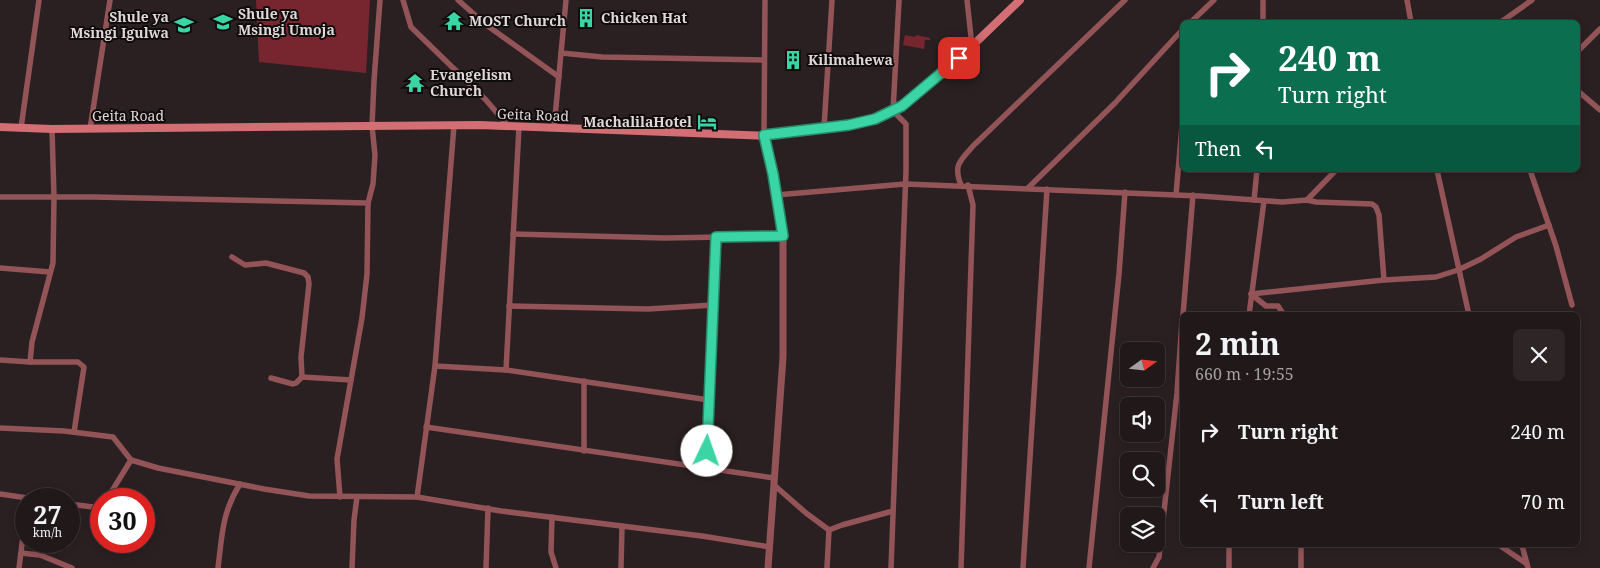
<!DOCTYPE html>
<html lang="en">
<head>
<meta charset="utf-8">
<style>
  :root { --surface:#201819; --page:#2d2526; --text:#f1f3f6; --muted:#a2a0a2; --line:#3d3738 }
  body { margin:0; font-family:"Noto Serif",serif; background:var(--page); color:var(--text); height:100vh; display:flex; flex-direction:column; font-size:19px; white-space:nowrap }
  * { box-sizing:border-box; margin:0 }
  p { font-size:16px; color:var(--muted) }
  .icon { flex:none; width:28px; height:28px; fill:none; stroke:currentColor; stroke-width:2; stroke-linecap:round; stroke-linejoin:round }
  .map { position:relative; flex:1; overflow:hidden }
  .drawer { position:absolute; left:1180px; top:312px; width:400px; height:235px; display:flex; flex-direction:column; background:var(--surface); border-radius:8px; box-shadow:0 2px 8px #0003,0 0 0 1px var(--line) }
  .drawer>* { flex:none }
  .guide { position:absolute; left:1180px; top:20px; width:400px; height:152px; border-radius:8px; box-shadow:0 2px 8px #0003,0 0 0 1px var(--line); background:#0b6e4f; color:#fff; overflow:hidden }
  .needle { width:32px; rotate:75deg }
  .buttons { position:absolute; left:1120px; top:342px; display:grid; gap:10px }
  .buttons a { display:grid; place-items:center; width:45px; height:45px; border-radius:8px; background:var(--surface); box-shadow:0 2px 8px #0003,0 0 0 1px var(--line); font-size:25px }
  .speed { position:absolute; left:15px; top:488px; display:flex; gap:10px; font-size:25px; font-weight:700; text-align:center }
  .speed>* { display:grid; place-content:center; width:65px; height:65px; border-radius:50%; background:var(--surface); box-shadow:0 2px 8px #0003,0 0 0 1px var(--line); line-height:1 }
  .speed small { font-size:12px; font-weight:400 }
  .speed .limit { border:8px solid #d22; background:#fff; color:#111 }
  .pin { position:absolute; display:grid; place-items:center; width:42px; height:42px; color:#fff; margin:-21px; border-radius:10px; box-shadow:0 2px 8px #0006 }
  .me { position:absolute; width:55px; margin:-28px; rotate:3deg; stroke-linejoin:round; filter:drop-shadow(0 0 4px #0008) }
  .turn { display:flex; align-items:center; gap:18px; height:105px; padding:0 15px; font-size:22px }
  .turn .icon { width:65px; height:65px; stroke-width:2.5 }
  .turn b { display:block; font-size:35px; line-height:42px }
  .then { display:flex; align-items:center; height:48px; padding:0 15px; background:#0003; gap:10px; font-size:19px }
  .round { display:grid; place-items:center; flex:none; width:52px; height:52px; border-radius:8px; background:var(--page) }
  .head { display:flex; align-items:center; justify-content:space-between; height:85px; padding:0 15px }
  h1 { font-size:30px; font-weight:700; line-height:38px }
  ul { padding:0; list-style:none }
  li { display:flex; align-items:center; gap:15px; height:70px; padding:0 15px }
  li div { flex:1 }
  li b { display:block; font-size:19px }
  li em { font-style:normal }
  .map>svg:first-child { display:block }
  .green { fill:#77252f }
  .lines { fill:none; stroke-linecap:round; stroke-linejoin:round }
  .minor { stroke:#935458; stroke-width:5.5 }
  .tertiary { stroke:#935458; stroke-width:7 }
  .secondary { stroke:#d26e74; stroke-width:8 }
  .route-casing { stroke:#268a6b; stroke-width:12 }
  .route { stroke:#3bd4a4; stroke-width:9 }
  .labels { text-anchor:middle; stroke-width:4; stroke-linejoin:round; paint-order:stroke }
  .poi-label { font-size:14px; font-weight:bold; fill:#dfd8d8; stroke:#100c0c; text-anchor:start }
  .street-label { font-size:14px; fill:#dfd8d8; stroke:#100c0c }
</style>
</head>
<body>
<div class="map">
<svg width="1600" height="568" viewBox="0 0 1600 568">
  <rect width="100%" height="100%" fill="#2b2021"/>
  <g class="green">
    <polygon points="256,0 370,0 366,73 259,62"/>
    <polygon points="905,35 915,37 916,35 930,38 930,40 925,40 924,49 903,45"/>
  </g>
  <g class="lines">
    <g class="minor">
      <polyline points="403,0 411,27 486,100 508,126"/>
      <polyline points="458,0 485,24 559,77"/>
      <polyline points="967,0 972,46"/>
      <polyline points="1263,0 1263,22"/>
      <polyline points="1407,0 1411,22"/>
      <polyline points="1191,22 1214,0"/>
      <polyline points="1501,22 1532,0"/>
      <polyline points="1578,51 1600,29"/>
      <polyline points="561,53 602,57 764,60"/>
      <polyline points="1578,91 1600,110"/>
      <polyline points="21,128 39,0"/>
      <polyline points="554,128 566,0"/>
      <polyline points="824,128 832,0"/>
      <polyline points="90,129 110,0"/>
      <polyline points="764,135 765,0"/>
      <polyline points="1437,170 1469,315"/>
      <polyline points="1530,170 1556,246 1572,305"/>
      <path d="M 961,185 C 953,165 960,161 973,146 L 1125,0"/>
      <polyline points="1028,188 1115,103 1182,30"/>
      <polyline points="776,195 905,184 1200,196 1282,202 1307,200 1316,202 1372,204 1376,207 1379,215 1384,280"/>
      <polyline points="1176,195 1182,125"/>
      <polyline points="0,197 94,197 368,203"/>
      <polyline points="1254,200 1257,170"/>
      <polyline points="1307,200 1336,170"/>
      <polyline points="513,234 665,238 783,236"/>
      <polyline points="232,257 245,265 266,263 304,273 308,277 309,284 301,357 302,377"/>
      <polyline points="0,268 50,272"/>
      <polyline points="1251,294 1384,280 1436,277 1458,270 1481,259 1516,237 1549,225"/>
      <polyline points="1251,294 1266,306 1278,306 1284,315"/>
      <polyline points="509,306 648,309 713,305"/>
      <polyline points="1183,315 1193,195"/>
      <polyline points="1249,315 1264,201"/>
      <polyline points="0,360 30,362 78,362 84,367 74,432"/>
      <polyline points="30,362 32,342 53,263 54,197 52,129"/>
      <polyline points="435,366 506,370 709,400"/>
      <polyline points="506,370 519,127"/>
      <polyline points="271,378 293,384 296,383 302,377 351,380"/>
      <polyline points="426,427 774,478"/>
      <polyline points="0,428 64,431 113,437 131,460 158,468 264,489 309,496 417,497 501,511 702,536 770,547"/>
      <polyline points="584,451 584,381"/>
      <polyline points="706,468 717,237"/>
      <polyline points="774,485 806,513 829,530"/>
      <polyline points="0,494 34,499"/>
      <polyline points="340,497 337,459 362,318 367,274 368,203 373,184 375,155 372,126 374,81 380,0"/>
      <polyline points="417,497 435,366 454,125"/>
      <polyline points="107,499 131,460"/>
      <polyline points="69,504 101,508"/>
      <polyline points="552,517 551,552 556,568"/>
      <polyline points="1229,545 1229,568"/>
      <polyline points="1499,545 1527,564"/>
      <polyline points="1522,545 1528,568"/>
      <polyline points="21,553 40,555 72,568"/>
      <polyline points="19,568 26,512"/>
      <path d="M 218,568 C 222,536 222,512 240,484"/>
      <polyline points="352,568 354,520 357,497"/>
      <polyline points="486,568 488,508"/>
      <polyline points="621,568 622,526"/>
      <polyline points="827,568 829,530 842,525 893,511"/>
      <polyline points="891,568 906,171 906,124 893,111 899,0"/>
      <polyline points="961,568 973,205 968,185"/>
      <polyline points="1023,568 1047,189"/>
      <polyline points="1089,568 1119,274 1125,192"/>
      <polyline points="1153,568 1159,557 1177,393 1182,320"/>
      <polyline points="1301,568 1301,545"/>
    </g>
    <polyline class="tertiary" points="764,135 773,174 783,236 783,357 768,568"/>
    <polyline class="secondary" points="0,127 52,129 480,125 768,136 849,125 875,119 902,106 947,70 1020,0"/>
  </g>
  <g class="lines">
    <g class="route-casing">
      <polyline id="route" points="707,451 716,237 783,236 773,174 764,135 849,125 875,119 902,106 959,58"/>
    </g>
    <use href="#route" class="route"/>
  </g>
  <defs>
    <g id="building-bare" transform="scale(1.5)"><path d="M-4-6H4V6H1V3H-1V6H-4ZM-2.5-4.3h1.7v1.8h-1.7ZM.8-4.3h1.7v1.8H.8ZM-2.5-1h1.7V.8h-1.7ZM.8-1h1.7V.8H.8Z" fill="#3bd4a4" stroke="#100c0c" stroke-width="2.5" paint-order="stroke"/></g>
    <g id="temple-bare" transform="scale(1.5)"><path d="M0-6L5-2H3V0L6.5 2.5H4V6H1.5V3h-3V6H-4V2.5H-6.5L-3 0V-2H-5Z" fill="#3bd4a4" stroke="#100c0c" stroke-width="2.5" paint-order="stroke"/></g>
    <g id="school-bare" transform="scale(1.5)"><path d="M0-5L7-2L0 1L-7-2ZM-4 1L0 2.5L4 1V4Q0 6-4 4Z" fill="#3bd4a4" stroke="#100c0c" stroke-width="2.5" paint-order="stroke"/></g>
    <g id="hotel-bare" transform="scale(1.5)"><path d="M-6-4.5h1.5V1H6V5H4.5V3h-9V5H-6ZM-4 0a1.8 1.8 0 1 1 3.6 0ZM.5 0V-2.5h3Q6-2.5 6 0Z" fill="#3bd4a4" stroke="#100c0c" stroke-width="2.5" paint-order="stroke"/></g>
  </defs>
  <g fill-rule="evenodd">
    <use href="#building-bare" x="586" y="18"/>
    <use href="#temple-bare" x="454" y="21"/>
    <use href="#school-bare" x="223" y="22"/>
    <use href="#school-bare" x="184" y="25"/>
    <use href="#building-bare" x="793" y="60"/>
    <use href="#temple-bare" x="415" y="83"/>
    <use href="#hotel-bare" x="707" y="122"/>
  </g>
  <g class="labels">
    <g class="poi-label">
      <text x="238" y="19">Shule ya<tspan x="238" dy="16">Msingi Umoja</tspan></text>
      <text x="169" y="22" text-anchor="end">Shule ya<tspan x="169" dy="16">Msingi Igulwa</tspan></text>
      <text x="601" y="23">Chicken Hat</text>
      <text x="469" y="26">MOST Church</text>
      <text x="808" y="65">Kilimahewa</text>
      <text x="430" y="80">Evangelism<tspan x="430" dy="16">Church</tspan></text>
      <text x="692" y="127" text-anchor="end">MachalilaHotel</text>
    </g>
    <g class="street-label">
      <text transform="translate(533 115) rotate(2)" y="5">Geita Road</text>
      <text x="128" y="121">Geita Road</text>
    </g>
  </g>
</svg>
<div class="buttons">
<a><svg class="needle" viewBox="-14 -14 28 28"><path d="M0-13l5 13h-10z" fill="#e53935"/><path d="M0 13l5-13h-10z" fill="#a2a0a2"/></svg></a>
<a><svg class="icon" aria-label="sound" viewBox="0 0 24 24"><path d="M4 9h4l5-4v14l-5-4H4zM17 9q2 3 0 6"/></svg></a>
<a><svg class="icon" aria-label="search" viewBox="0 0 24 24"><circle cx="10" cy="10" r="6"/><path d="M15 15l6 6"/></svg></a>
<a><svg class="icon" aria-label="layers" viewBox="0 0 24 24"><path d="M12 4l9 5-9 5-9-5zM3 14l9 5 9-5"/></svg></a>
</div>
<div class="speed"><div>27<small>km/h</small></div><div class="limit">30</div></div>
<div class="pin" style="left:959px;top:58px;background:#d93025"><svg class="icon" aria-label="arrive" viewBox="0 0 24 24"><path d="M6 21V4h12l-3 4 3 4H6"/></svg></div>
<svg class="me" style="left:707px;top:451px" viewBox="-20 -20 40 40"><circle r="19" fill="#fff"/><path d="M0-13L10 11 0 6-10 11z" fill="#3bd4a4"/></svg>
<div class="guide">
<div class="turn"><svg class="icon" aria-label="right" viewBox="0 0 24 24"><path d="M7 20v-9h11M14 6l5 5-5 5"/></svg><div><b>240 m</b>Turn right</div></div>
<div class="then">Then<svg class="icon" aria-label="left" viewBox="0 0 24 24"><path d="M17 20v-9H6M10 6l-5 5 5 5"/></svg></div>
</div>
<section class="drawer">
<div class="head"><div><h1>2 min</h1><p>660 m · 19:55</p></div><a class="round"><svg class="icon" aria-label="close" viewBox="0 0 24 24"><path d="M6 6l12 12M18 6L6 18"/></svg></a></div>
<ul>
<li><svg class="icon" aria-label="right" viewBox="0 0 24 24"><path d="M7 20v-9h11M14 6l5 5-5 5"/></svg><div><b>Turn right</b></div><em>240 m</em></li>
<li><svg class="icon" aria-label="left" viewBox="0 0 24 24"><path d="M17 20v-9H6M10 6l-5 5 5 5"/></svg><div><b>Turn left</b></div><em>70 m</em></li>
</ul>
</section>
</div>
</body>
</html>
